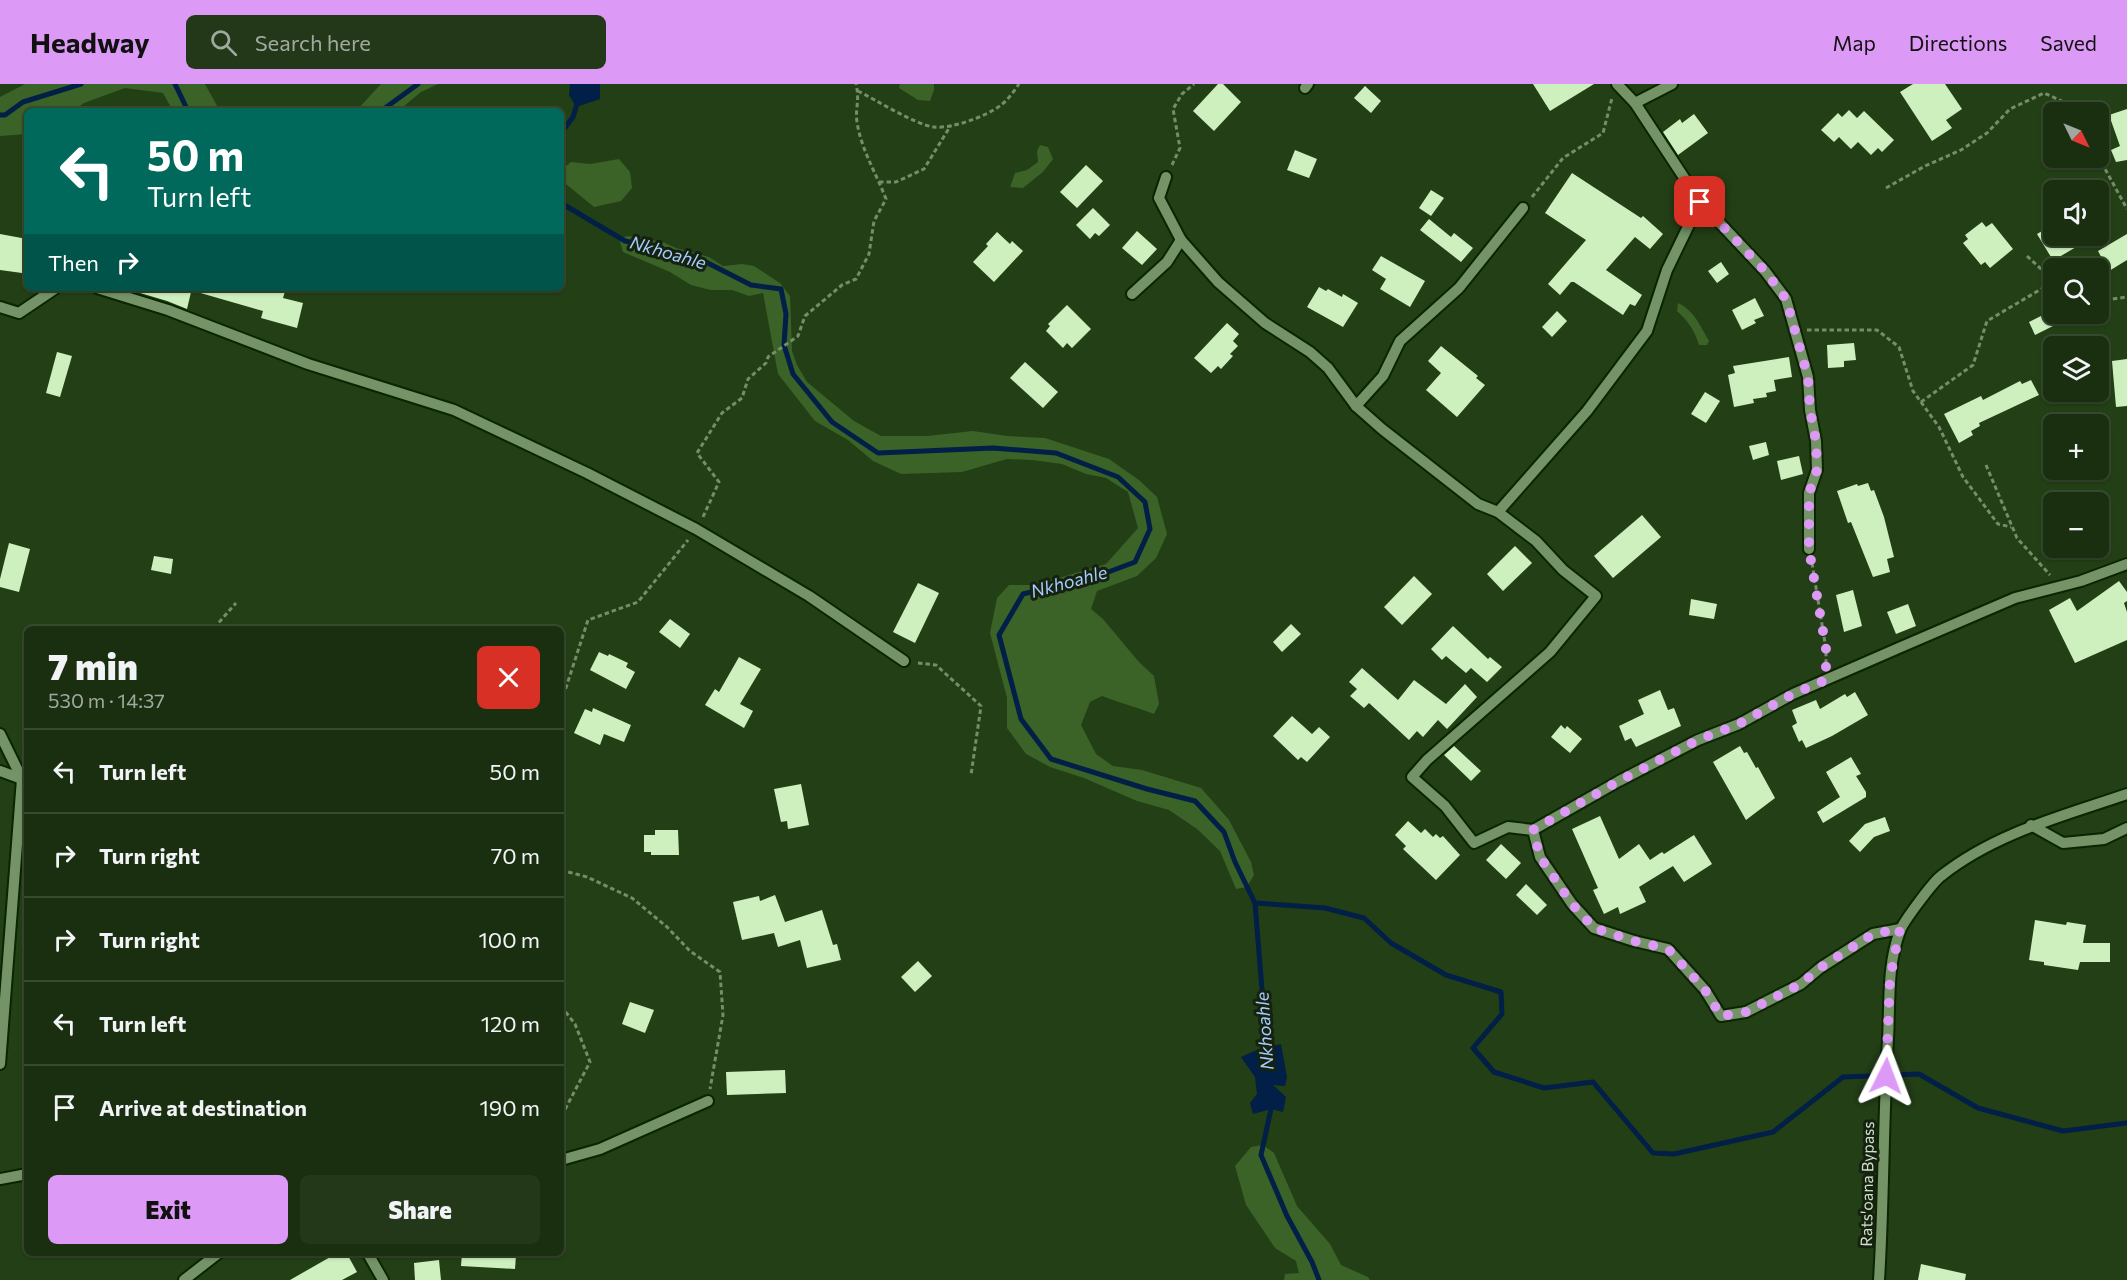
<!DOCTYPE html>
<html lang="en">
<head>
<meta charset="utf-8">
<style>
  :root { --surface:#1a2f10; --page:#233719; --text:#f1f3f6; --muted:#9fa99f; --line:#384a30; --accent:#dc99f5 }
  body { margin:0; font-family:Commissioner,sans-serif; background:var(--page); color:var(--text); height:100vh; display:flex; flex-direction:column; font-size:22px; white-space:nowrap }
  * { box-sizing:border-box; margin:0 }
  p { font-size:20px; color:var(--muted) }
  .icon { flex:none; width:33px; height:33px; fill:none; stroke:currentColor; stroke-width:2; stroke-linecap:round; stroke-linejoin:round }
  .map { position:relative; flex:1; overflow:hidden }
  .sheet { position:absolute; left:24px; top:542px; width:540px; height:630px; display:flex; flex-direction:column; background:var(--surface); border-radius:9px; box-shadow:0 2px 4px #0004,0 0 0 2px var(--line) }
  .sheet>* { flex:none }
  .top-card { position:absolute; left:24px; top:24px; width:540px; height:183px; border-radius:9px; box-shadow:0 2px 4px #0004,0 0 0 2px var(--line); background:#00695c; color:#fff; overflow:hidden }
  .needle { width:39px; rotate:133deg }
  .buttons { position:absolute; left:2043px; top:18px; display:grid; gap:12px }
  .buttons a { display:grid; place-items:center; width:66px; height:66px; border-radius:9px; background:var(--surface); box-shadow:0 2px 4px #0004,0 0 0 2px var(--line); font-size:30px }
  .pin { position:absolute; display:grid; place-items:center; width:51px; height:51px; color:#fff; margin:-26px; border-radius:12px; box-shadow:0 3px 9px #0006 }
  .me { position:absolute; width:66px; margin:-33px; rotate:3deg; stroke-linejoin:round; filter:drop-shadow(0 0 4px #0008) }
  .turn { display:flex; align-items:center; gap:21px; height:126px; padding:0 24px; font-size:27px }
  .turn .icon { width:78px; height:78px; stroke-width:2.5 }
  .turn b { display:block; font-size:42px; line-height:51px }
  .then { display:flex; align-items:center; height:57px; padding:0 24px; background:#0003; gap:12px; font-size:22px }
  .round { display:grid; place-items:center; flex:none; width:63px; height:63px; border-radius:9px; background:var(--page) }
  .summary { display:flex; align-items:center; justify-content:space-between; height:102px; padding:0 24px }
  h1 { font-size:36px; font-weight:800; line-height:45px }
  .primary-button { display:flex; gap:12px; margin-top:auto; padding:12px 24px }
  .primary-button a { flex:1; height:69px; border-radius:9px; background:var(--accent); color:#111; font-size:24px; font-weight:800; line-height:69px; text-align:center }
  .primary-button a+a { background:var(--page); color:var(--text) }
  ul { padding:0; list-style:none }
  li { display:flex; align-items:center; gap:18px; height:84px; padding:0 24px; border-top:2px solid var(--line) }
  li div { flex:1 }
  li b { display:block; font-size:22px }
  li em { font-style:normal }
  header { display:flex; align-items:center; gap:36px; box-sizing:border-box; height:84px; padding:0 30px; background:var(--accent); color:#111 }
  header strong { font-size:28px }
  nav { display:flex; gap:33px; margin-inline-start:auto; font-size:21px }
  .search { width:420px; height:54px; background:var(--page); display:flex; align-items:center; gap:15px; box-sizing:border-box; padding:0 21px; border-radius:9px; color:var(--muted); font-size:22px }
  .map>svg:first-child { display:block }
  .green { fill:#3b6227 }
  .water { fill:#011f47 }
  .lines { fill:none; stroke-linecap:round; stroke-linejoin:round }
  .stream { stroke:#011f47; stroke-width:5 }
  .building { fill:#cef0bf }
  .minor-casing { stroke:#0a2500; stroke-width:14 }
  .path { stroke:#768d6c; stroke-width:3; stroke-dasharray:4.5 3; stroke-linecap:butt }
  .minor { stroke:#749366; stroke-width:10 }
  .route { stroke:#dc99f5; stroke-width:10; stroke-dasharray:0 18 }
  .labels { text-anchor:middle; stroke-width:6; stroke-linejoin:round; paint-order:stroke }
  .street-label { font-size:16px; fill:#cfe0c8; stroke:#152210 }
  .water-label { font-size:18px; font-style:italic; fill:#a7ccfe; stroke:#152210 }
</style>
</head>
<body>
<header>
<strong>Headway</strong>
<div class="search"><svg class="icon" aria-label="search" viewBox="0 0 24 24"><circle cx="10" cy="10" r="6"/><path d="M15 15l6 6"/></svg>Search here</div>
<nav><a>Map</a><a>Directions</a><a>Saved</a></nav>
</header>
<div class="map">
<svg width="2127" height="1196" viewBox="0 0 2127 1196">
  <rect width="100%" height="100%" fill="#233f16"/>
  <g class="green">
    <polygon points="25,0 205,0 220,27 173,27 163,9 125,4 84,19 73,27 27,27 27,50 0,52 0,13"/>
    <polygon points="381,0 438,0 421,8 398,27 356,27"/>
    <polygon points="900,0 934,0 934,6 930,17 918,16 899,4"/>
    <polygon points="1040,61 1048,63 1053,75 1043,88 1023,104 1010,103 1015,89 1027,86 1038,78 1037,67"/>
    <polygon points="619,75 630,88 632,104 621,117 594,123 561,96 561,86 571,78 590,80"/>
    <path d="M 629,152 L 663,158 L 676,164 L 709,173 L 723,182 L 742,180 L 754,182 L 780,199 L 790,212 L 792,267 L 797,281 L 807,298 L 854,337 L 881,352 L 927,352 L 973,347 L 1007,352 L 1045,354 L 1109,375 L 1139,396 L 1157,413 L 1167,450 L 1156,474 L 1137,492 L 1097,507 L 1091,525 L 1103,535 L 1138,577 L 1154,592 L 1159,620 L 1154,630 C 1137,623 1119,619 1102,612 L 1090,618 L 1081,641 L 1096,670 L 1113,682 L 1142,686 L 1201,704 L 1229,736 L 1251,778 L 1254,791 L 1247,803 L 1236,805 L 1220,767 L 1197,745 L 1169,726 L 1137,717 L 1084,694 L 1050,683 L 1026,670 L 1007,644 L 1007,614 L 990,549 L 997,514 L 1009,501 L 1035,501 L 1106,480 L 1138,444 L 1128,408 L 1106,394 L 1086,390 L 1062,380 L 1032,376 L 1007,375 L 962,388 L 901,390 L 873,377 L 848,356 L 815,337 L 778,290 L 763,209 L 749,212 L 732,206 L 711,206 L 691,201 L 670,188 L 623,168 L 619,154 Z"/>
    <path d="M 1678,219 C 1694,226 1701,243 1709,257 L 1707,261 L 1699,261 C 1695,247 1688,237 1677,227 Z"/>
    <polygon points="1263,1061 1274,1069 1297,1122 1330,1160 1341,1181 1368,1193 1370,1196 1284,1196 1285,1190 1299,1189 1296,1177 1275,1164 1246,1121 1235,1082 1251,1063"/>
  </g>
  <g class="water">
    <polygon points="570,0 600,0 600,15 576,23 569,11"/>
    <polygon points="1281,960 1287,993 1285,1002 1273,1001 1286,1013 1283,1028 1271,1025 1253,1030 1250,1019 1257,1010 1255,993 1241,973 1261,964"/>
  </g>
  <g class="lines">
    <g class="stream">
      <polyline points="175,0 188,27"/>
      <polyline points="381,27 418,0"/>
      <polyline points="0,31 5,31 23,18 81,0"/>
      <polyline points="561,49 573,33 578,17"/>
      <polyline points="561,119 625,157 696,173 751,201 781,205 786,230 784,261 793,290 832,338 878,369 993,364 1056,369 1118,393 1145,418 1150,445 1135,478 1095,493 1023,510 999,551 1021,635 1051,675 1147,705 1195,717 1224,748 1235,778 1255,819 1267,968"/>
      <polyline points="1255,819 1325,824 1364,834 1391,859 1446,891 1501,908 1502,930 1473,964 1494,988 1544,1004 1593,998 1653,1069 1674,1070 1773,1048 1843,993 1919,990 1978,1024 2063,1047 2127,1039"/>
      <polyline points="1271,1020 1271,1025 1261,1071 1287,1132 1312,1178 1319,1196"/>
    </g>
  </g>
  <g class="building">
    <polygon points="1218,0 1223,0 1241,18 1214,47 1193,27"/>
    <polygon points="1533,0 1594,0 1550,27"/>
    <polygon points="1913,0 1945,0 1962,25 1946,36 1952,44 1932,57 1900,8"/>
    <polygon points="1365,2 1381,17 1371,29 1354,14"/>
    <polygon points="2127,25 2127,76 2116,78 2111,66 2120,62 2109,31"/>
    <polygon points="1849,26 1857,34 1864,27 1894,56 1882,68 1878,64 1871,71 1858,58 1851,65 1839,53 1834,58 1821,46 1838,29 1842,33"/>
    <polygon points="1694,30 1708,49 1678,71 1663,48 1680,35 1682,39"/>
    <polygon points="1295,66 1317,75 1309,94 1287,86"/>
    <polygon points="1086,81 1103,97 1077,124 1060,108"/>
    <polygon points="1572,89 1641,134 1643,132 1663,150 1650,165 1635,153 1606,186 1642,211 1635,222 1630,220 1623,231 1574,198 1571,198 1560,211 1548,200 1586,156 1545,129"/>
    <polygon points="1431,106 1444,114 1431,132 1419,124"/>
    <polygon points="1093,124 1110,141 1099,152 1095,149 1090,155 1076,141"/>
    <polygon points="1429,135 1451,153 1454,149 1473,164 1461,178 1420,146"/>
    <polygon points="1982,138 1986,143 1992,139 2013,165 1990,184 1985,178 1981,181 1963,159 1968,155 1965,151"/>
    <polygon points="2054,140 2054,152 2095,152 2054,176 2054,178 2037,150"/>
    <polygon points="1137,147 1157,165 1142,181 1122,164"/>
    <polygon points="997,148 1010,160 1012,157 1023,167 994,198 973,178 988,162 986,160"/>
    <polygon points="0,150 27,155 22,189 0,186"/>
    <polygon points="2127,150 2127,176 2109,187 2098,167"/>
    <polygon points="1381,172 1425,197 1410,223 1380,205 1386,195 1372,186"/>
    <polygon points="1721,178 1729,190 1717,199 1708,187"/>
    <polygon points="1319,203 1326,207 1328,205 1342,213 1343,210 1358,219 1343,243 1307,223"/>
    <polygon points="137,204 192,204 187,225 167,217 137,208"/>
    <polygon points="198,204 249,204 267,209 268,204 286,204 283,214 303,219 297,244 261,234 263,227 197,208"/>
    <polygon points="1755,214 1764,232 1754,236 1756,239 1742,246 1732,226"/>
    <polygon points="1067,221 1091,245 1072,264 1067,259 1063,264 1046,247 1050,242 1048,240"/>
    <polygon points="1557,227 1567,237 1552,253 1542,243"/>
    <polygon points="2049,228 2055,241 2035,251 2029,238"/>
    <polygon points="1227,239 1239,250 1233,257 1238,262 1230,270 1233,272 1221,285 1218,282 1211,289 1194,274"/>
    <polygon points="1854,259 1856,276 1844,277 1844,283 1828,284 1827,261"/>
    <polygon points="1441,262 1478,292 1476,294 1485,301 1457,333 1426,306 1441,289 1428,277"/>
    <polygon points="57,268 72,272 60,313 46,309"/>
    <polygon points="1789,273 1792,293 1774,296 1776,307 1766,309 1767,313 1753,315 1754,319 1734,323 1728,291 1735,289 1733,282"/>
    <polygon points="2127,275 2127,322 2116,323 2112,277"/>
    <polygon points="1025,278 1058,308 1043,324 1010,294"/>
    <polygon points="2031,296 2039,311 1979,339 1980,342 1971,347 1973,351 1959,359 1944,330 1981,312 1983,316 2020,297 2022,300"/>
    <polygon points="1705,308 1720,317 1706,339 1691,330"/>
    <polygon points="1766,358 1769,371 1753,376 1749,362"/>
    <polygon points="1799,372 1803,390 1781,396 1777,377"/>
    <polygon points="1868,399 1871,407 1874,406 1884,433 1894,473 1887,475 1890,488 1873,493 1851,438 1848,439 1837,407 1857,400 1858,402"/>
    <polygon points="1642,431 1661,453 1613,494 1594,472"/>
    <polygon points="9,459 30,465 19,508 0,503 0,495"/>
    <polygon points="1515,462 1532,479 1503,507 1487,490"/>
    <polygon points="154,472 173,475 171,490 151,486"/>
    <polygon points="1414,492 1432,510 1402,541 1384,523"/>
    <polygon points="2119,497 2127,508 2127,517 2124,519 2127,528 2127,556 2075,579 2049,526 2070,514 2077,527"/>
    <polygon points="918,499 939,509 915,559 893,548"/>
    <polygon points="1853,506 1862,542 1844,548 1836,511"/>
    <polygon points="1691,515 1717,520 1714,535 1689,531"/>
    <polygon points="1908,520 1916,542 1896,550 1887,528"/>
    <polygon points="670,535 690,550 680,564 659,548"/>
    <polygon points="1291,540 1301,550 1282,568 1273,558"/>
    <polygon points="1453,542 1488,575 1490,573 1502,583 1487,598 1471,584 1466,589 1446,572 1442,576 1431,565"/>
    <polygon points="599,568 608,572 609,570 628,579 626,583 635,588 626,605 590,586"/>
    <polygon points="739,573 761,585 740,620 753,627 744,644 705,621 715,605 719,608"/>
    <polygon points="1362,584 1398,616 1414,596 1446,620 1465,600 1477,613 1447,645 1438,636 1423,653 1417,647 1409,656 1369,619 1364,624 1350,612 1357,605 1349,598"/>
    <polygon points="1660,606 1668,626 1674,624 1681,642 1636,663 1631,654 1625,657 1619,642 1644,630 1638,616"/>
    <polygon points="1855,608 1868,631 1832,652 1806,664 1802,656 1799,658 1792,642 1797,639 1792,626 1816,616 1820,625 1845,610 1847,613"/>
    <polygon points="593,624 631,641 624,658 604,650 600,661 574,649 585,625 592,628"/>
    <polygon points="1292,632 1312,650 1319,643 1330,653 1307,678 1301,673 1298,676 1273,652"/>
    <polygon points="1561,641 1565,645 1567,642 1582,655 1570,669 1551,653"/>
    <polygon points="1454,662 1481,687 1471,697 1444,671"/>
    <polygon points="1740,662 1744,669 1747,668 1756,684 1758,683 1775,714 1746,736 1713,678"/>
    <polygon points="1851,673 1861,690 1856,692 1866,708 1866,713 1823,739 1817,728 1840,713 1826,688"/>
    <polygon points="801,700 809,741 788,745 787,737 781,738 774,705"/>
    <polygon points="1600,732 1619,775 1639,760 1650,776 1662,768 1664,770 1694,751 1712,780 1684,798 1673,782 1639,803 1646,818 1620,830 1618,823 1604,830 1593,806 1598,804 1572,745"/>
    <polygon points="1885,733 1890,747 1874,753 1860,768 1849,757 1865,740"/>
    <polygon points="1408,737 1421,749 1425,745 1433,753 1436,750 1440,754 1443,752 1460,771 1436,796 1403,765 1406,762 1395,751"/>
    <polygon points="655,746 678,746 679,771 651,771 651,768 644,768 644,751 655,751"/>
    <polygon points="1501,760 1521,779 1506,795 1486,776"/>
    <polygon points="1526,800 1547,821 1537,831 1516,811"/>
    <polygon points="775,811 785,838 822,826 833,861 837,860 841,876 807,884 800,856 778,863 774,849 742,856 733,818 759,812 760,817"/>
    <polygon points="2035,836 2066,841 2067,838 2086,841 2083,859 2110,859 2110,878 2080,878 2078,886 2044,881 2044,878 2029,876"/>
    <polygon points="918,877 932,892 915,908 901,893"/>
    <polygon points="630,918 654,926 645,949 622,940"/>
    <polygon points="785,986 786,1009 727,1011 726,988"/>
    <polygon points="339,1168 346,1168 357,1188 342,1196 290,1196"/>
    <polygon points="462,1169 516,1171 515,1185 461,1182"/>
    <polygon points="439,1176 441,1196 415,1196 414,1179"/>
    <polygon points="1921,1180 1966,1190 1965,1196 1918,1196"/>
  </g>
  <g class="lines">
    <g class="minor-casing">
      <g id="minor">
        <polyline points="1617,0 1635,19 1700,118 1765,187 1786,215 1808,293 1810,326 1816,357 1817,386 1809,409 1809,465"/>
        <polyline points="1305,4 1308,0"/>
        <polyline points="1635,19 1672,0"/>
        <polyline points="1166,93 1159,114 1181,156 1218,198 1265,239 1310,268 1328,284 1356,322 1382,345 1478,420 1498,428 1536,457 1563,486 1596,512 1550,568 1427,676 1412,693 1445,722 1474,759 1508,743 1533,746 1619,697 1698,656 1739,640 1793,610 1901,563 2015,514 2081,497 2127,480"/>
        <polyline points="97,204 168,226 308,280 454,326 587,389 696,445 809,512 904,577"/>
        <polyline points="1132,210 1167,178 1181,156"/>
        <polyline points="0,223 19,229 56,204"/>
        <polyline points="1356,322 1383,292 1400,257 1459,204 1523,124"/>
        <polyline points="1498,428 1587,327 1647,247 1667,186 1700,118"/>
        <polyline points="0,650 22,695 0,980"/>
        <polyline points="0,687 22,695"/>
        <polyline points="2031,741 2063,759 2104,755 2127,744"/>
        <polyline points="1533,746 1540,773 1572,820 1594,844 1634,857 1668,865 1705,906 1721,932 1746,928 1801,900 1820,884 1873,850 1900,845"/>
        <polyline points="561,1076 600,1065 708,1017"/>
        <polyline points="0,1095 27,1090"/>
        <polyline points="367,1168 383,1196"/>
        <polyline points="184,1196 220,1168"/>
        <path d="M 1879,1196 C 1884,1116 1883,1035 1888,955 C 1890,919 1887,881 1900,847 C 1903,838 1933,798 1941,792 C 1995,749 2063,732 2127,710"/>
      </g>
    </g>
    <g class="path">
      <path d="M 858,7 C 876,16 916,41 934,43 C 952,45 987,32 1001,21 C 1008,16 1014,7 1019,0"/>
      <polyline points="2098,72 2127,125"/>
      <polyline points="1172,81 1180,64 1173,25 1182,10 1194,0"/>
      <polyline points="879,98 896,98 924,85 951,41"/>
      <polyline points="1886,104 1925,82 1961,66 1987,49 2010,25 2044,9 2064,18 2071,28"/>
      <polyline points="1532,113 1563,74 1603,49 1612,14"/>
      <polyline points="2027,172 2054,197"/>
      <polyline points="2098,217 2127,213"/>
      <polyline points="1807,246 1877,246 1899,263 1913,307 1939,343 1963,393 1998,440 2011,443"/>
      <polyline points="1921,318 1973,281 1987,237 2043,204 2050,193"/>
      <polyline points="1986,381 2017,454 2050,491"/>
      <path d="M 703,433 L 719,398 L 697,369 L 722,329 L 742,314 L 748,295 L 766,279 L 768,273 L 798,252 L 805,232 L 842,201 L 856,195 L 869,170 L 874,137 L 886,115 C 876,89 861,65 857,38 C 855,24 860,17 856,0"/>
      <polyline points="1812,479 1826,565 1826,582"/>
      <polyline points="214,544 236,519"/>
      <polyline points="918,579 936,581 981,622 971,691"/>
      <polyline points="561,619 588,536 638,518 688,456"/>
      <polyline points="561,786 587,793 632,814 667,843 690,867 720,888 723,931 710,1005"/>
      <polyline points="561,922 575,940 590,978 561,1033"/>
    </g>
    <use href="#minor" class="minor"/>
  </g>
  <g class="lines">
    <polyline class="route" points="1700,118 1765,187 1786,215 1808,293 1810,326 1816,357 1817,386 1809,409 1809,465 1826,565 1826,596 1793,610 1739,640 1698,656 1619,697 1533,746 1540,773 1572,820 1594,844 1634,857 1668,865 1705,906 1721,932 1746,928 1801,900 1820,884 1873,850 1900,845 1890,894 1886,992"/>
  </g>
  <g class="labels">
    <g class="street-label">
      <text transform="translate(1867 1100) rotate(-89)" y="6">Rats'oana Bypass</text>
    </g>
    <g class="water-label">
      <text transform="translate(668 169) rotate(16)" y="6">Nkhoahle</text>
      <text transform="translate(1069 498) rotate(-15)" y="6">Nkhoahle</text>
      <text transform="translate(1265 947) rotate(-94)" y="6">Nkhoahle</text>
    </g>
  </g>
</svg>
<div class="buttons">
<a><svg class="needle" viewBox="-14 -14 28 28"><path d="M0-13l5 13h-10z" fill="#e53935"/><path d="M0 13l5-13h-10z" fill="#9fa99f"/></svg></a>
<a><svg class="icon" aria-label="sound" viewBox="0 0 24 24"><path d="M4 9h4l5-4v14l-5-4H4zM17 9q2 3 0 6"/></svg></a>
<a><svg class="icon" aria-label="search" viewBox="0 0 24 24"><circle cx="10" cy="10" r="6"/><path d="M15 15l6 6"/></svg></a>
<a><svg class="icon" aria-label="layers" viewBox="0 0 24 24"><path d="M12 4l9 5-9 5-9-5zM3 14l9 5 9-5"/></svg></a>
<a>+</a>
<a>−</a>
</div>
<div class="pin" style="left:1700px;top:118px;background:#d93025"><svg class="icon" aria-label="arrive" viewBox="0 0 24 24"><path d="M6 21V4h12l-3 4 3 4H6"/></svg></div>
<svg class="me" style="left:1886px;top:992px" viewBox="-20 -20 40 40"><path d="M0-17L14 15 0 8-14 15z" fill="#dc99f5" stroke="#fff" stroke-width="4"/></svg>
<div class="top-card">
<div class="turn"><svg class="icon" aria-label="left" viewBox="0 0 24 24"><path d="M17 20v-9H6M10 6l-5 5 5 5"/></svg><div><b>50 m</b>Turn left</div></div>
<div class="then">Then<svg class="icon" aria-label="right" viewBox="0 0 24 24"><path d="M7 20v-9h11M14 6l5 5-5 5"/></svg></div>
</div>
<section class="sheet">
<div class="summary"><div><h1>7 min</h1><p>530 m · 14:37</p></div><a class="round" style="background:#d93025;color:#fff"><svg class="icon" aria-label="close" viewBox="0 0 24 24"><path d="M6 6l12 12M18 6L6 18"/></svg></a></div>
<ul>
<li><svg class="icon" aria-label="left" viewBox="0 0 24 24"><path d="M17 20v-9H6M10 6l-5 5 5 5"/></svg><div><b>Turn left</b></div><em>50 m</em></li>
<li><svg class="icon" aria-label="right" viewBox="0 0 24 24"><path d="M7 20v-9h11M14 6l5 5-5 5"/></svg><div><b>Turn right</b></div><em>70 m</em></li>
<li><svg class="icon" aria-label="right" viewBox="0 0 24 24"><path d="M7 20v-9h11M14 6l5 5-5 5"/></svg><div><b>Turn right</b></div><em>100 m</em></li>
<li><svg class="icon" aria-label="left" viewBox="0 0 24 24"><path d="M17 20v-9H6M10 6l-5 5 5 5"/></svg><div><b>Turn left</b></div><em>120 m</em></li>
<li><svg class="icon" aria-label="arrive" viewBox="0 0 24 24"><path d="M6 21V4h12l-3 4 3 4H6"/></svg><div><b>Arrive at destination</b></div><em>190 m</em></li>
</ul>
<div class="primary-button"><a>Exit</a><a>Share</a></div>
</section>
</div>
</body>
</html>
